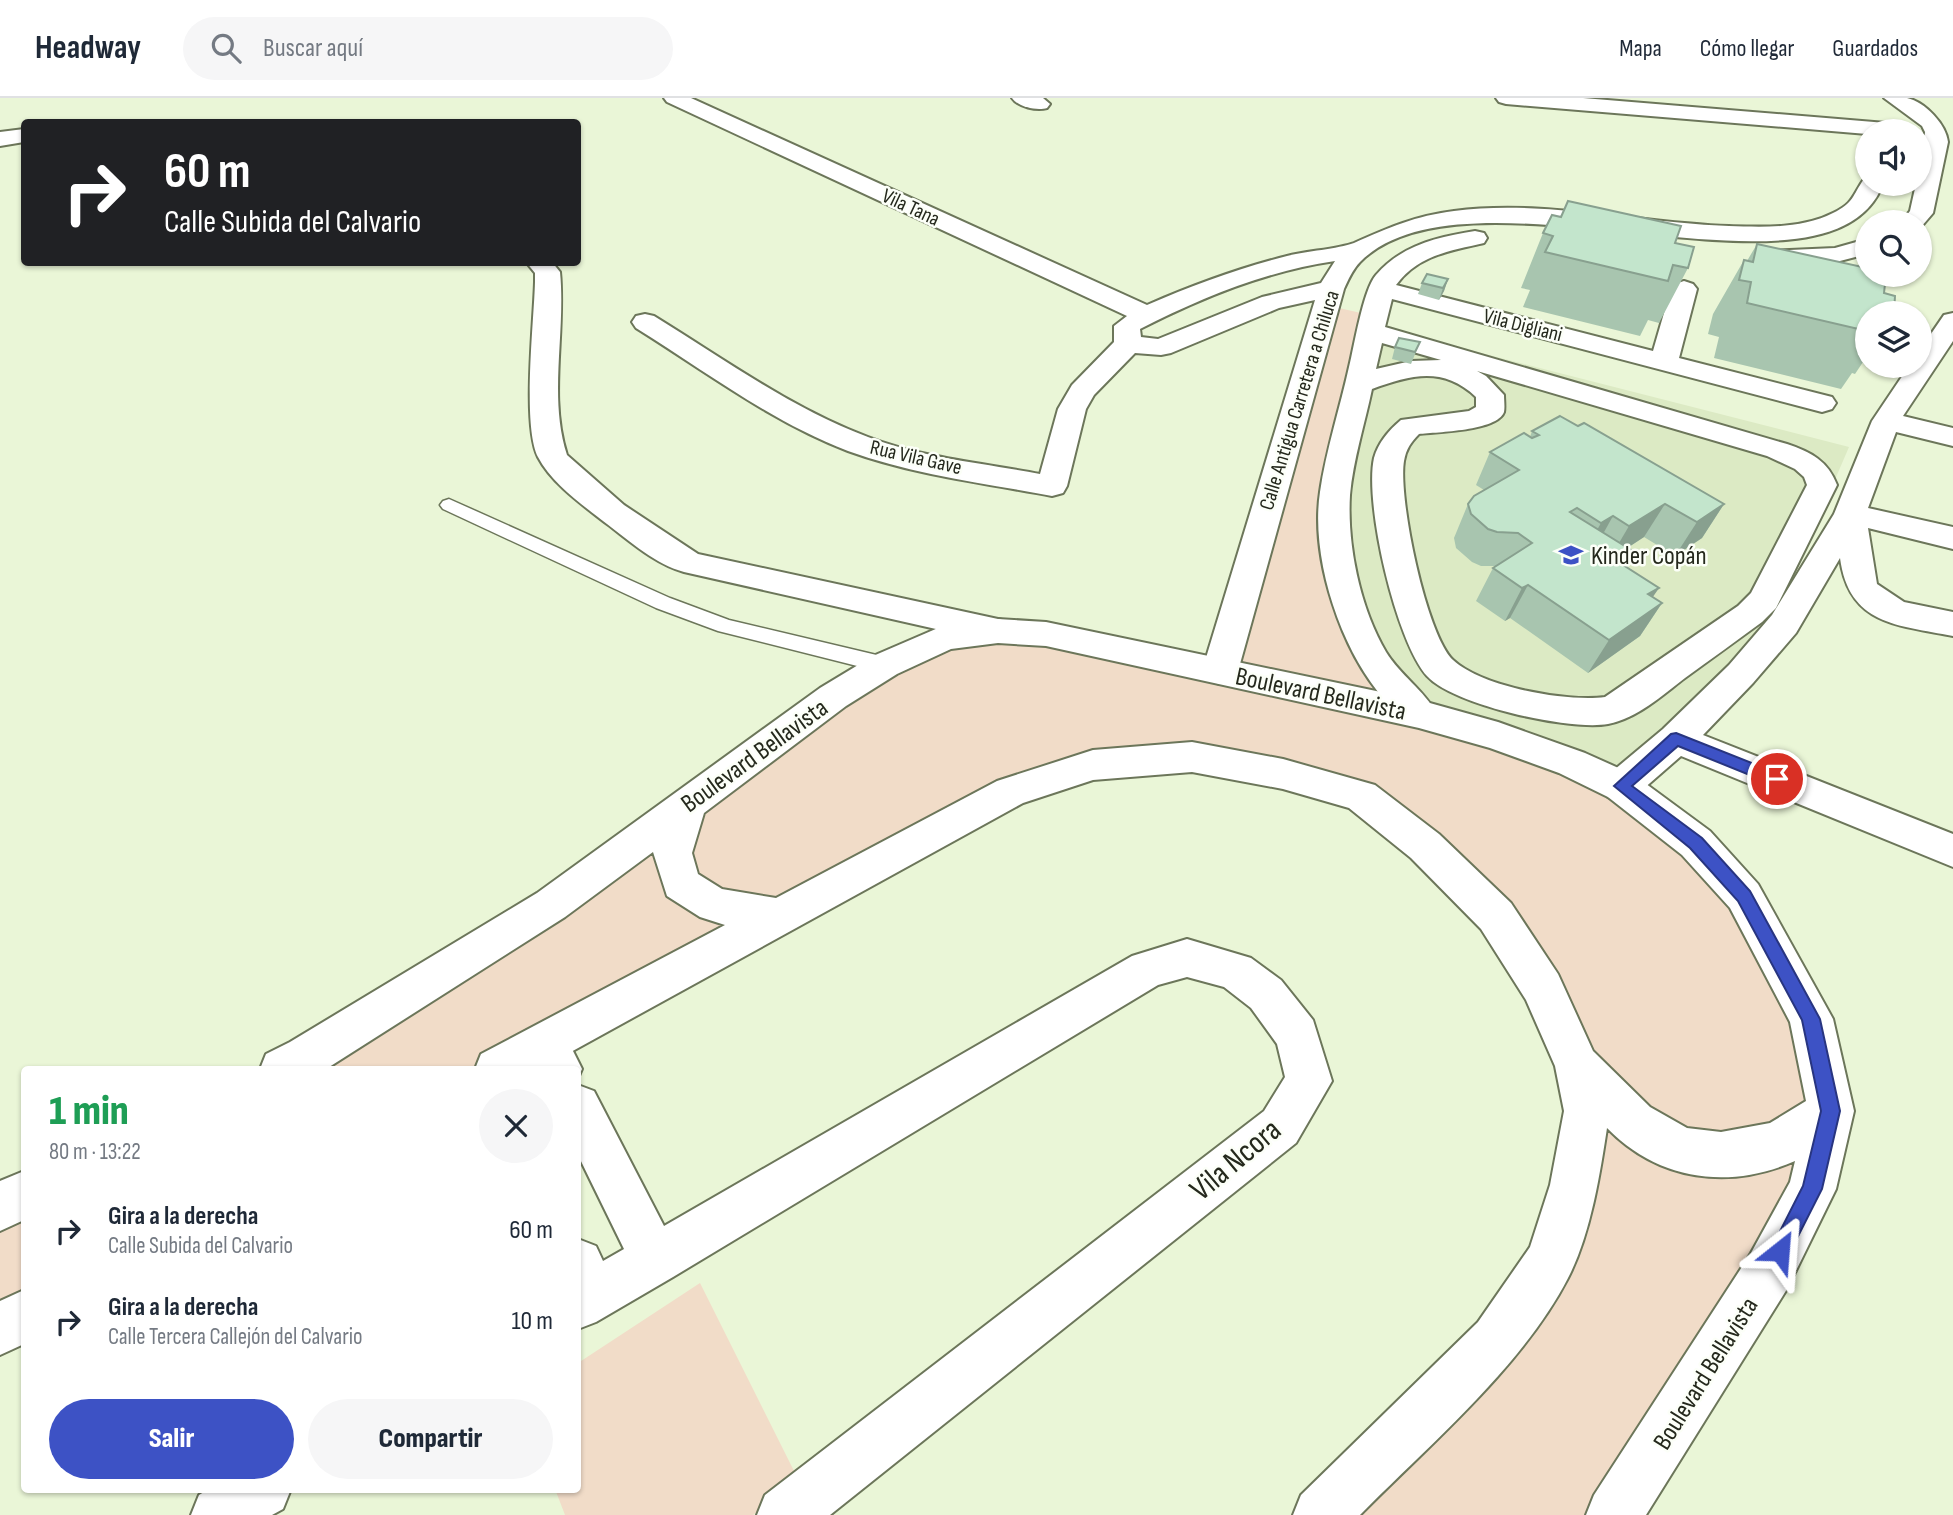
<!DOCTYPE html>
<html lang="es">
<head>
<meta charset="utf-8">
<style>
  :root { --surface:#fff; --page:#f6f6f7; --text:#1f2937; --muted:#747a83; --line:#e0e1e3; --accent:#3d52c5 }
  body { margin:0; font-family:"Sofia Sans Condensed",sans-serif; background:var(--page); color:var(--text); height:100vh; display:flex; flex-direction:column; font-size:26px; white-space:nowrap }
  * { box-sizing:border-box; margin:0 }
  p { font-size:23px; color:var(--muted) }
  .icon { flex:none; width:38px; height:38px; fill:none; stroke:currentColor; stroke-width:2; stroke-linecap:round; stroke-linejoin:round }
  .map { position:relative; flex:1; overflow:hidden }
  .side { position:absolute; left:21px; top:968px; width:560px; height:427px; display:flex; flex-direction:column; background:var(--surface); border-radius:7px; box-shadow:0 2px 5px #0004 }
  .side>* { flex:none }
  .top-card { position:absolute; left:21px; top:21px; width:560px; height:147px; border-radius:7px; box-shadow:0 2px 5px #0004; background:#202124; color:#fff; overflow:hidden }
  .controls { position:absolute; left:1855px; top:21px; display:grid; gap:14px }
  .controls a { display:grid; place-items:center; width:77px; height:77px; border-radius:50%; background:var(--surface); box-shadow:0 2px 5px #0004; font-size:35px }
  .pin { position:absolute; display:grid; place-items:center; width:60px; height:60px; color:#fff; margin:-30px; border:4px solid #fff; border-radius:50%; box-shadow:0 2px 7px #0007 }
  .me { position:absolute; width:77px; margin:-38px; rotate:28deg; stroke-linejoin:round; filter:drop-shadow(0 0 5px #0008) }
  .turn { display:flex; align-items:center; gap:24px; height:147px; padding:0 28px; font-size:32px }
  .turn .icon { width:91px; height:91px; stroke-width:2.5 }
  .turn b { display:block; font-size:49px; line-height:60px }
  .round { display:grid; place-items:center; flex:none; width:74px; height:74px; border-radius:37px; background:var(--page) }
  .head { display:flex; align-items:center; justify-content:space-between; height:119px; padding:0 28px }
  h1 { font-size:42px; font-weight:800; line-height:52px; color:#1e9e55 }
  .primary-button { display:flex; gap:14px; margin-top:auto; padding:14px 28px }
  .primary-button a { flex:1; height:80px; border-radius:42px; background:var(--accent); color:#fff; font-size:28px; font-weight:800; line-height:80px; text-align:center }
  .primary-button a+a { background:var(--page); color:var(--text) }
  ul { padding:0; list-style:none }
  li { display:flex; align-items:center; gap:21px; height:91px; padding:0 28px }
  li div { flex:1 }
  li b { display:block; font-size:26px }
  li em { font-style:normal }
  header { display:flex; align-items:center; gap:42px; box-sizing:border-box; height:98px; padding:0 35px; background:var(--surface); border-bottom:2px solid var(--line) }
  header strong { font-size:33px }
  nav { display:flex; gap:38px; margin-inline-start:auto; font-size:24px }
  .search { width:490px; height:63px; background:var(--page); display:flex; align-items:center; gap:18px; box-sizing:border-box; padding:0 24px; border-radius:38px; color:var(--muted); font-size:26px }
  .map>svg:first-child { display:block }
  .built { fill:#dceac4 }
  .green { fill:#f1dcc8 }
  .lines { fill:none; stroke-linecap:round; stroke-linejoin:round }
  .service-casing { stroke:#6c765a; stroke-width:3 }
  .minor-casing { stroke:#6c765a; stroke-width:4 }
  .secondary-casing { stroke:#6c765a; stroke-width:4 }
  .service { fill:#fff; fill-rule:evenodd }
  .minor { fill:#fff; fill-rule:evenodd }
  .secondary { fill:#fff; fill-rule:evenodd }
  .wall { fill:#a8c5af }
  .shaded-wall { fill:#88a08f }
  .building { fill:#c3e5cc; stroke:#88a08f; stroke-width:2 }
  .route { fill:#3d52c5; stroke:#283580; stroke-width:2 }
  .labels { text-anchor:middle; stroke-width:5; stroke-linejoin:round; paint-order:stroke }
  .far-street-label { font-size:21px; fill:#25291d; stroke:#fcfff8 }
  .poi-label { font-size:26px; fill:#25291d; stroke:#fcfff8; text-anchor:start }
  .street-label { font-size:26px; fill:#25291d; stroke:#fcfff8 }
  .near-street-label { font-size:32px; fill:#25291d; stroke:#fcfff8 }
</style>
</head>
<body>
<header>
<strong>Headway</strong>
<div class="search"><svg class="icon" aria-label="search" viewBox="0 0 24 24"><circle cx="10" cy="10" r="6"/><path d="M15 15l6 6"/></svg>Buscar aquí</div>
<nav><a>Mapa</a><a>Cómo llegar</a><a>Guardados</a></nav>
</header>
<div class="map">
<svg width="1953" height="1417" viewBox="0 0 1953 1417">
  <rect width="100%" height="100%" fill="#eaf6d7"/>
  <polygon class="built" points="1372,227 1849,349 1781,507 1742,558 1620,687 1420,615 1375,564 1336,395"/>
  <g class="green">
    <polygon points="1326,207 1374,218 1336,395 1347,488 1418,612 1221,570"/>
    <polygon points="998,533 1572,665 1744,798 1831,1013 1614,1417 1321,1417 1550,1163 1577,968 1425,748 1283,676 1093,667 497,971 282,971 306,959 885,567"/>
    <polygon points="24,1097 24,1218 0,1231 0,1109"/>
    <polygon points="700,1185 799,1383 753,1417 565,1417 555,1391 578,1391 578,1265"/>
  </g>
  <g class="lines">
    <g class="service-casing">
      <polygon id="service" points="449,401 670,500 729,522 885,559 892,562 895,567 892,572 885,575 718,533 656,510 443,411 440,407 443,403"/>
    </g>
    <g class="minor-casing">
      <g id="minor">
        <path d="M 664,0 L 691,0 L 1147,207 C 1193,187 1239,170 1287,158 C 1306,153 1338,151 1354,145 C 1390,129 1415,118 1454,113 C 1542,101 1640,125 1729,128 C 1762,129 1802,131 1833,115 C 1854,105 1852,98 1864,81 L 1867,80 L 1867,86 L 1883,86 C 1830,224 1468,55 1360,164 C 1353,171 1348,182 1344,191 L 1238,573 L 1232,582 L 1220,586 L 1208,582 L 1202,573 L 1315,202 L 1279,210 L 1171,255 L 1161,257 L 1135,255 L 1094,297 L 1086,311 L 1067,388 L 1063,395 L 1052,398 C 984,385 914,377 848,353 C 772,324 705,273 636,230 L 632,224 L 636,218 L 645,216 L 654,218 C 724,261 791,310 868,339 C 923,360 983,365 1040,376 L 1058,311 L 1072,287 L 1114,244 L 1114,228 L 1127,218 L 667,4 ZM 1335,163 L 1321,185 L 1262,199 L 1158,241 L 1141,239 L 1140,231 C 1201,200 1266,173 1335,163 Z"/>
        <path d="M 1012,0 L 1043,0 L 1050,6 L 1047,10 C 1037,13 1018,9 1012,0 Z"/>
        <polygon points="1496,0 1583,0 1886,25 1894,26 1897,31 1895,33 1867,33 1867,36 1506,6 1499,4"/>
        <path d="M 1884,0 C 1891,0 1900,0 1907,0 C 1925,4 1946,26 1948,44 L 1933,115 L 1921,129 L 1920,124 L 1901,124 L 1910,113 L 1916,86 L 1920,86 L 1925,34 L 1922,28 Z"/>
        <polygon points="24,31 24,44 0,48 0,34"/>
        <path d="M 1475,133 L 1484,135 L 1487,140 L 1484,145 C 1450,153 1418,157 1396,187 L 1653,253 L 1671,191 L 1675,186 L 1684,183 L 1693,186 L 1697,191 L 1679,260 L 1832,299 L 1836,305 L 1832,311 L 1822,314 L 1392,201 L 1385,229 L 1787,346 C 1811,354 1828,363 1837,387 L 1776,510 L 1762,524 C 1736,543 1710,562 1685,580 C 1661,598 1638,620 1608,626 C 1570,633 1453,607 1427,578 C 1396,543 1364,406 1374,360 C 1378,345 1389,332 1401,322 L 1469,313 L 1476,309 L 1476,299 C 1443,268 1411,277 1372,291 C 1365,325 1353,362 1350,397 C 1347,447 1360,510 1386,554 C 1400,577 1424,592 1437,616 L 1432,626 C 1408,633 1400,619 1385,602 C 1341,553 1310,460 1320,394 C 1326,352 1340,310 1349,269 C 1354,249 1363,192 1376,177 C 1402,147 1437,139 1475,133 ZM 1382,245 L 1441,262 L 1411,263 L 1376,271 ZM 1477,273 L 1767,358 L 1795,371 L 1804,379 L 1807,387 L 1751,495 L 1738,508 L 1605,599 C 1566,604 1482,589 1453,562 C 1426,536 1398,400 1404,363 C 1406,351 1411,344 1419,336 C 1437,334 1497,333 1504,314 C 1505,309 1504,302 1504,297 L 1486,278 Z"/>
        <polygon points="1867,141 1867,156 1836,164 1765,167 1756,165 1753,160 1756,155 1765,153 1835,150"/>
        <path d="M 526,164 L 552,164 L 560,174 C 566,234 548,299 567,357 L 624,407 L 698,456 L 998,521 L 1010,524 L 1015,533 L 1010,542 L 998,545 L 684,474 C 655,466 631,444 607,426 C 584,408 552,386 538,359 C 522,327 534,224 535,184 L 535,175 Z"/>
        <path d="M 1953,215 L 1953,243 L 1903,318 L 1953,330 L 1953,348 L 1896,334 L 1868,410 L 1953,429 L 1953,451 L 1868,430 L 1877,486 L 1904,504 L 1953,514 L 1953,538 C 1897,527 1849,527 1840,460 L 1796,535 L 1753,585 L 1703,637 L 1953,736 L 1953,769 L 1681,658 L 1634,699 L 1621,703 L 1608,699 L 1602,688 L 1608,677 L 1663,631 L 1729,567 L 1772,517 L 1834,416 L 1872,323 L 1909,268 L 1920,268 L 1920,252 L 1944,217 Z"/>
        <polygon points="1187,841 1251,860 1281,882 1313,922 1332,983 1296,1045 830,1417 757,1417 765,1397 1264,1013 1285,979 1277,946 1251,910 1224,889 1187,879 1158,887 673,1179 596,1224 578,1231 578,1141 596,1148 603,1163 624,1151 578,1057 578,987 594,993 664,1128 1132,858"/>
        <polygon points="546,925 562,931 582,971 578,980 578,971 536,971 524,946 530,931"/>
        <polygon points="209,1391 291,1391 283,1411 272,1417 191,1417 199,1397"/>
      </g>
    </g>
    <g class="secondary-casing">
      <g id="secondary">
        <path d="M 998,521 L 1046,524 L 1419,602 L 1498,624 L 1585,655 L 1634,677 L 1710,733 L 1758,786 L 1833,921 L 1854,1013 L 1836,1091 L 1787,1191 L 1646,1417 L 1586,1417 L 1594,1397 L 1751,1155 L 1790,1084 L 1795,1063 C 1729,1092 1659,1083 1607,1030 C 1600,1077 1590,1138 1568,1180 C 1522,1269 1430,1346 1360,1417 L 1293,1417 L 1301,1397 L 1478,1224 L 1530,1149 L 1550,1087 L 1564,1013 L 1555,968 L 1526,902 L 1481,831 L 1411,760 L 1349,710 L 1283,691 L 1192,674 L 1093,682 L 1023,705 L 540,971 L 475,971 L 481,956 L 725,827 L 700,819 L 667,798 L 653,754 L 565,819 L 326,971 L 260,971 L 266,956 L 290,944 L 537,795 L 820,590 L 873,558 L 945,527 ZM 998,545 L 1046,548 L 1419,630 L 1490,650 L 1559,675 L 1608,699 L 1682,757 L 1730,810 L 1790,924 L 1806,1003 L 1770,1025 L 1721,1034 L 1687,1030 L 1650,1009 L 1593,953 L 1558,876 L 1511,805 L 1439,736 L 1375,687 L 1283,661 L 1192,644 L 1093,652 L 997,683 L 776,800 L 722,791 L 698,776 L 692,755 L 704,715 L 846,608 L 897,576 L 951,551 Z"/>
        <polygon points="24,1073 24,1122 0,1133 0,1083"/>
        <polygon points="24,1192 24,1246 0,1257 0,1203"/>
      </g>
    </g>
    <use href="#service" class="service"/>
    <use href="#minor" class="minor"/>
    <use href="#secondary" class="secondary"/>
  </g>
  <g class="wall">
    <polygon points="1543,135 1675,145 1688,170 1659,225 1648,222 1640,238 1523,209 1530,192 1521,190"/>
    <polygon points="1757,146 1867,215 1867,258 1855,276 1852,275 1841,291 1714,260 1719,239 1708,236 1713,216 1744,162 1747,163"/>
    <polygon points="1448,181 1444,193 1439,202 1418,196 1422,185"/>
    <polygon points="1420,244 1411,266 1392,261 1395,249"/>
    <polygon points="1532,333 1724,406 1702,440 1675,458 1644,439 1627,450 1636,455 1627,469 1659,490 1652,499 1662,505 1640,538 1588,575 1510,520 1505,523 1476,503 1493,470 1495,468 1481,468 1472,464 1456,450 1454,440 1468,406 1484,392 1476,387 1490,354 1530,339"/>
  </g>
  <g class="shaded-wall">
    <polygon points="1448,181 1444,193 1439,202 1443,190"/>
    <polygon points="1665,406 1644,439 1609,462 1629,428"/>
    <polygon points="1724,406 1702,440 1675,458 1697,424"/>
    <polygon points="1613,418 1594,452 1582,459 1601,425"/>
    <polygon points="1636,455 1615,488 1620,465"/>
    <polygon points="1528,487 1510,520 1505,523 1522,490"/>
    <polygon points="1659,490 1637,522 1648,496"/>
    <polygon points="1662,505 1640,538 1588,575 1609,542"/>
  </g>
  <g class="building">
    <polygon points="1568,103 1681,128 1675,145 1694,149 1688,170 1673,167 1668,183 1545,154 1553,138 1543,135 1552,117 1561,119"/>
    <polygon points="1757,146 1867,170 1867,177 1886,177 1884,195 1895,198 1894,215 1867,215 1867,233 1747,205 1751,184 1739,182 1744,162 1753,164"/>
    <polygon points="1427,176 1448,181 1443,190 1422,185"/>
    <polygon points="1399,240 1420,244 1415,254 1395,249"/>
    <polygon points="1560,318 1578,328 1584,325 1724,406 1697,424 1665,406 1629,428 1613,418 1601,425 1577,410 1570,414 1636,455 1620,465 1659,490 1648,496 1662,505 1609,542 1528,487 1522,490 1493,470 1532,445 1518,435 1497,434 1488,431 1471,416 1468,406 1474,398 1519,372 1490,354 1524,335 1532,340 1539,337 1532,333"/>
  </g>
  <polygon class="route" points="1676,635 1782,677 1785,681 1777,688 1678,648 1632,688 1702,740 1750,793 1820,921 1840,1013 1822,1091 1787,1160 1780,1163 1773,1160 1770,1153 1803,1088 1821,1013 1802,922 1738,803 1690,750 1614,688 1671,636"/>
  <defs>
    <g id="school-bare" transform="scale(1.89)"><path d="M0-5L7-2L0 1L-7-2ZM-4 1L0 2.5L4 1V4Q0 6-4 4Z" fill="#3d52c5" stroke="#fcfff8" stroke-width="2.5" paint-order="stroke"/></g>
  </defs>
  <g fill-rule="evenodd">
    <use href="#school-bare" x="1571" y="457"/>
  </g>
  <g class="labels">
    <g class="far-street-label">
      <text transform="translate(911 109) rotate(25)" y="7">Vila Tana</text>
      <text transform="translate(1523 227) rotate(14)" y="7">Vila Digliani</text>
      <text transform="translate(1299 302) rotate(-73)" y="7">Calle Antigua Carretera a Chiluca</text>
      <text transform="translate(916 359) rotate(13)" y="7">Rua Vila Gave</text>
    </g>
    <g class="poi-label">
      <text x="1591" y="466">Kinder Copán</text>
    </g>
    <g class="street-label">
      <text transform="translate(1321 595) rotate(12)" y="9">Boulevard Bellavista</text>
      <text transform="translate(754 657) rotate(-36)" y="9">Boulevard Bellavista</text>
      <text transform="translate(1705 1275) rotate(-58)" y="9">Boulevard Bellavista</text>
    </g>
    <g class="near-street-label">
      <text transform="translate(1235 1061) rotate(-40)" y="11">Vila Ncora</text>
    </g>
  </g>
</svg>
<div class="controls">
<a><svg class="icon" aria-label="sound" viewBox="0 0 24 24"><path d="M4 9h4l5-4v14l-5-4H4zM17 9q2 3 0 6"/></svg></a>
<a><svg class="icon" aria-label="search" viewBox="0 0 24 24"><circle cx="10" cy="10" r="6"/><path d="M15 15l6 6"/></svg></a>
<a><svg class="icon" aria-label="layers" viewBox="0 0 24 24"><path d="M12 4l9 5-9 5-9-5zM3 14l9 5 9-5"/></svg></a>
</div>
<div class="pin" style="left:1777px;top:681px;background:#d93025"><svg class="icon" aria-label="arrive" viewBox="0 0 24 24"><path d="M6 21V4h12l-3 4 3 4H6"/></svg></div>
<svg class="me" style="left:1780px;top:1153px" viewBox="-20 -20 40 40"><path d="M0-17L14 15 0 8-14 15z" fill="#3d52c5" stroke="#fff" stroke-width="4"/></svg>
<div class="top-card">
<div class="turn"><svg class="icon" aria-label="right" viewBox="0 0 24 24"><path d="M7 20v-9h11M14 6l5 5-5 5"/></svg><div><b>60 m</b>Calle Subida del Calvario</div></div>
</div>
<section class="side">
<div class="head"><div><h1>1 min</h1><p>80 m · 13:22</p></div><a class="round"><svg class="icon" aria-label="close" viewBox="0 0 24 24"><path d="M6 6l12 12M18 6L6 18"/></svg></a></div>
<ul>
<li><svg class="icon" aria-label="right" viewBox="0 0 24 24"><path d="M7 20v-9h11M14 6l5 5-5 5"/></svg><div><b>Gira a la derecha</b><p>Calle Subida del Calvario</p></div><em>60 m</em></li>
<li><svg class="icon" aria-label="right" viewBox="0 0 24 24"><path d="M7 20v-9h11M14 6l5 5-5 5"/></svg><div><b>Gira a la derecha</b><p>Calle Tercera Callejón del Calvario</p></div><em>10 m</em></li>
</ul>
<div class="primary-button"><a>Salir</a><a>Compartir</a></div>
</section>
</div>
</body>
</html>
